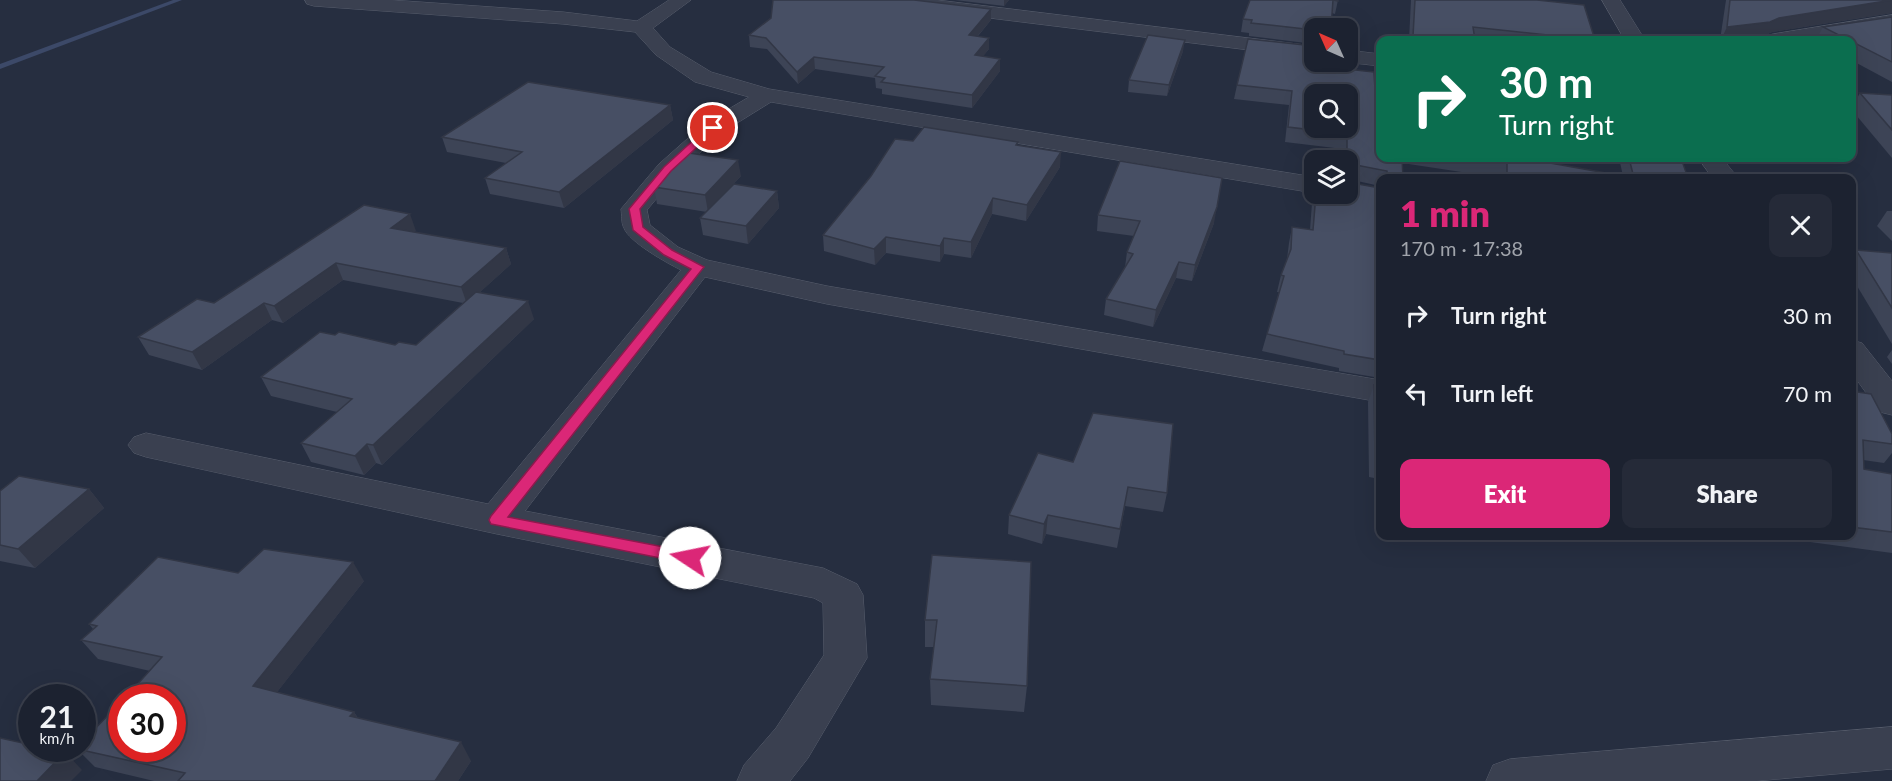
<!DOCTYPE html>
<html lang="en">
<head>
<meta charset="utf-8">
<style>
  :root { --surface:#1c2230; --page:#252a38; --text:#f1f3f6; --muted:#a0a4ab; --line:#3a3f4c; --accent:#db2777 }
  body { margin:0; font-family:Lato,sans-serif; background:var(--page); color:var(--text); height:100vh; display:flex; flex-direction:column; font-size:22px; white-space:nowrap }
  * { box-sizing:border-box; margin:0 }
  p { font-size:20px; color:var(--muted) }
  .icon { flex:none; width:33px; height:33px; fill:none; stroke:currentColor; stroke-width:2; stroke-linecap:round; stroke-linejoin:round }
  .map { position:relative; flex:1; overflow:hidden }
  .details { position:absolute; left:1376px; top:174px; width:480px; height:366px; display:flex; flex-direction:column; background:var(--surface); border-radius:12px; box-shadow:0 6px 24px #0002,0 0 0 2px var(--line) }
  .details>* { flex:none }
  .top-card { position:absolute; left:1376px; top:36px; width:480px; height:126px; border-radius:12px; box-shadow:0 6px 24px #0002,0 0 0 2px var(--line); background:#0b6e4f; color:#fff; overflow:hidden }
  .needle { width:39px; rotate:315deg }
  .buttons { position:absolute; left:1304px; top:18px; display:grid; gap:12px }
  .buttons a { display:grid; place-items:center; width:54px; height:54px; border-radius:12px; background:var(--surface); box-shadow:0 6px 24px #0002,0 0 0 2px var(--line); font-size:30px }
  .speed { position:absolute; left:18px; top:684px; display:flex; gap:12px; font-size:30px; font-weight:700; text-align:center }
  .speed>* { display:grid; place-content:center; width:78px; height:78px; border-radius:50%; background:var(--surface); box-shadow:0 6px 24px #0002,0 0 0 2px var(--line); line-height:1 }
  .speed small { font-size:15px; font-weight:400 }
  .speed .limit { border:9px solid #d22; background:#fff; color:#111 }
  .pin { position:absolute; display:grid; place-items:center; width:51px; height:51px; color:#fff; margin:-26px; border:3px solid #fff; border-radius:50%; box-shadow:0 2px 6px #0007 }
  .me { position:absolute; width:66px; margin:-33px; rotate:281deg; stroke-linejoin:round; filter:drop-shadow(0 0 4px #0008) }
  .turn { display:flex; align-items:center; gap:21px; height:126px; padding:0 24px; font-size:27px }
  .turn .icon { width:78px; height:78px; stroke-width:2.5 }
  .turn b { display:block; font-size:42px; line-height:51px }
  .round { display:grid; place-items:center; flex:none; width:63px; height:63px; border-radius:12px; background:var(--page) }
  .summary { display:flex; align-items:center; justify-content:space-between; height:102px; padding:0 24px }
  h1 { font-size:36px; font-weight:800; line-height:45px; color:var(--accent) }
  .button { display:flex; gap:12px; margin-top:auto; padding:12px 24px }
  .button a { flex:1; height:69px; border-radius:12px; background:var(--accent); color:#fff; font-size:24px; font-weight:800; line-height:69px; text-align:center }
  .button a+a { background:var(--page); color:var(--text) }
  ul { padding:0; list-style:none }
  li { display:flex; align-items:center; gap:18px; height:78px; padding:0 24px }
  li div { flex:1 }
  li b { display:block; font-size:22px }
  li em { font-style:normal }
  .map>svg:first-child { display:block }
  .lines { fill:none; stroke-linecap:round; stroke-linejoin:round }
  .stream { fill:#3c4968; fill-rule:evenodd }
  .minor-casing { stroke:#585e6d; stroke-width:1 }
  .minor { fill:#3a4050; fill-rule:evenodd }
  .wall { fill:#3d4456 }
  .shaded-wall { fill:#323746 }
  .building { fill:#474f64; stroke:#323746; stroke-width:1.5; fill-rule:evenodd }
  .route { fill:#db2777; stroke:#8e194d; stroke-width:1.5 }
</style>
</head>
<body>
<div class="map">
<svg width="1892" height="781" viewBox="0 0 1892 781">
  <rect width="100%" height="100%" fill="#262e40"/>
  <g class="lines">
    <polygon class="stream" points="173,0 182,0 0,69 0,64"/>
    <g class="minor-casing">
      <g id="minor">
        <path d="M 305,0 L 391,0 L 563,12 L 637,21 L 669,0 L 691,0 L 653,28 L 670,47 L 711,72 L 769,89 L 1314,177 L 1314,193 L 771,102 L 721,133 L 677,174 L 647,210 L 650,225 L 678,247 L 707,260 L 827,286 L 1380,380 L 1380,402 L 827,304 L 705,277 L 525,511 L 823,568 L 857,584 L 863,595 L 867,658 L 808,758 L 790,781 L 737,781 L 744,765 L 776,728 L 824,655 L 823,603 L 814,598 L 497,534 L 146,457 L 134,453 L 128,445 L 134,437 L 146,433 L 488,504 L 681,270 C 667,263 629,242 624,228 C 621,223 622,215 621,209 L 659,164 L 705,123 L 749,97 L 695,82 L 656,55 L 635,32 L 563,24 L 314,6 L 307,4 Z"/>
        <polygon points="883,0 937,0 1314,46 1314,58 892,6 885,4"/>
        <polygon points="1602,0 1620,0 1645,40 1625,40"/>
        <polygon points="1892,15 1892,27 1807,40 1763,40 1766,36 1773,34"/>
        <polygon points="1347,50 1380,54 1380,66 1344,62 1347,62"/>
        <polygon points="1698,158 1722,158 1738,178 1713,178"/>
        <polygon points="1851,340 1862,343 1892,381 1892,415 1880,412 1851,372"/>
        <polygon points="1892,727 1892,769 1756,781 1486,781 1493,765 1510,759"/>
      </g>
    </g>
    <use href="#minor" class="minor"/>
  </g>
  <g class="wall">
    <polygon points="955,0 1009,0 1004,6"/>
    <polygon points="1338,0 1335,14 1332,13 1314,28 1314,44 1249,36 1249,33 1241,32 1243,19"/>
    <polygon points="1411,0 1537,0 1595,40 1409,40"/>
    <polygon points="1726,0 1892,0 1892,13 1772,32 1763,36 1720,40"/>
    <polygon points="1892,17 1892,82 1851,60 1851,40 1816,40 1823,27"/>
    <polygon points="991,20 978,36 989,49 983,56 1000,71 972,108 882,94 882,89 876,88 875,78 815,69 798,84 767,49 750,47 749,35"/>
    <polygon points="1183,51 1167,96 1128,92 1129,80"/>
    <polygon points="1329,67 1376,108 1380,158 1534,158 1534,160 1623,176 1619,158 1681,158 1688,178 1501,178 1402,163 1403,178 1380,178 1380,186 1348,179 1347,182 1380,188 1380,378 1339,371 1339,368 1262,351 1279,292 1277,292 1281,275 1287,259 1289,243 1292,227 1310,230 1312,203 1314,194 1347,194 1347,160 1343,160 1343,149 1285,142 1289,105 1234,99 1237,85"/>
    <polygon points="1860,93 1892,95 1892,158 1851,109"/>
    <polygon points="670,105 673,120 564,208 490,194 485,178 506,163 447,152 442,137"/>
    <polygon points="913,141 1018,145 1060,167 1026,221 992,214 971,258 944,254 940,262 886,253 875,265 824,251 823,235"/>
    <polygon points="741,176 722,196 777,191 779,208 748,244 703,235 700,218 707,212 657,204 654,187"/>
    <polygon points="1887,211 1892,211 1892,241 1877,226"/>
    <polygon points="1098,215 1214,223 1192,281 1176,278 1153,327 1104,315 1106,299 1125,267 1127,252 1134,236 1097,231"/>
    <polygon points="416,231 414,232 506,248 511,264 480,292 534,319 382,465 376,463 364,475 311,462 301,443 337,412 271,396 261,377 335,335 395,345 416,345 463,303 343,280 283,323 272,320 202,370 149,355 138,337 214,303"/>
    <polygon points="1856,250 1892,253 1892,344 1851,276 1851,257"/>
    <polygon points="1892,350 1892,364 1887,357"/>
    <polygon points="1374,385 1380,386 1380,493 1379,493 1379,479 1369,477 1368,402"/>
    <polygon points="1851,391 1892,434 1892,453 1884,463 1863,460 1864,469 1892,474 1892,553 1810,542 1806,536 1851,536"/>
    <polygon points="1038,453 1167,493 1163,512 1125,506 1117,548 1046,534 1042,544 1008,534 1009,515"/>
    <polygon points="89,489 104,508 35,568 0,561 0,491"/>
    <polygon points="1031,562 1027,686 1024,712 931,705 930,679 934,647 925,647 925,620"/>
    <polygon points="238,573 364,581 277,692 354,712 358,718 471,761 458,781 154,781 95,767 77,749 150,671 98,659 81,640 93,629 89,624"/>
  </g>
  <g class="shaded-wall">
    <polygon points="1004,0 1009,0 1004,6"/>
    <polygon points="1892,0 1892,13 1772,32 1763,36 1721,40 1727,27 1779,18"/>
    <polygon points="991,9 991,20 969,46 969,35"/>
    <polygon points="989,38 989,49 974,67 975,55"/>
    <polygon points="1185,40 1183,51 1167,96 1169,85"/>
    <polygon points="814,57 815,69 798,84 797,72"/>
    <polygon points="1000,59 1000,71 972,108 972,95"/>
    <polygon points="670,105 673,120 564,208 559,192"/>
    <polygon points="1061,152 1060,167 1026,221 1027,205"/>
    <polygon points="738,160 741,176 708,212 705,195"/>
    <polygon points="777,191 779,208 748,244 746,226"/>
    <polygon points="993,198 992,214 971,258 971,242"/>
    <polygon points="1217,207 1214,223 1192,281 1195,265"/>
    <polygon points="410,214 416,231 397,244 391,228"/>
    <polygon points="886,237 886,253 875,265 874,249"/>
    <polygon points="944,238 944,254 940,262 940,246"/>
    <polygon points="506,248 511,264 467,304 461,287"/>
    <polygon points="1179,262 1176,278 1153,327 1156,310"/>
    <polygon points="336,263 343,280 283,323 274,306"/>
    <polygon points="528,301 534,319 382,465 373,445"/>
    <polygon points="264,303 272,320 202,370 192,352"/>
    <polygon points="367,444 376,463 364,475 355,456"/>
    <polygon points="89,489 104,508 35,568 18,549"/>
    <polygon points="1048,515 1046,534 1042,544 1044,524"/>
    <polygon points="353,562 364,581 267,705 253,686"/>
    <polygon points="354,712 365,731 350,716"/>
    <polygon points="461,742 471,761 458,781 435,781"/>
    <polygon points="65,752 82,770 71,781 37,781"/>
  </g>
  <g class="building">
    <polygon points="773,0 914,0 991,9 969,35 989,38 975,55 1000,59 972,95 881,82 885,78 875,76 884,67 814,57 797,72 766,38 749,35 771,18"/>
    <polygon points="1250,0 1338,0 1338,1 1333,0 1331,28 1314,28 1314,30 1251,23 1252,20 1243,19"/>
    <polygon points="1415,0 1537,0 1584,5 1595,40 1473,27 1475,40 1455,40 1413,36"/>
    <polygon points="1730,0 1892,0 1779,18 1770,22 1727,27"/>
    <polygon points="1892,17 1892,62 1823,27"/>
    <polygon points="1148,35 1185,40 1169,85 1129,80"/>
    <path d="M 1248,39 L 1314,46 L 1314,62 L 1329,62 L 1329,67 L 1374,72 L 1376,108 L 1380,109 L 1380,158 L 1402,158 L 1403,178 L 1387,178 L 1387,171 L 1351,164 L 1349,166 L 1349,177 L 1347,177 L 1347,134 L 1288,127 L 1292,91 L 1237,85 ZM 1314,94 L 1347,94 L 1347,128 L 1314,128 Z"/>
    <polygon points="528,82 670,105 559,192 485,178 522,152 442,137"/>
    <polygon points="1860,93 1892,95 1892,130"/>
    <polygon points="924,127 1018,142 1016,145 1061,152 1027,205 993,198 971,242 944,238 940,246 886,237 874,249 823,235 871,176 895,139 913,141"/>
    <polygon points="689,153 738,160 705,195 654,187"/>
    <polygon points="1468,158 1534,158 1534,160 1634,178 1629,158 1681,158 1688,178 1507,178 1507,163"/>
    <polygon points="1120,161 1222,178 1217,207 1195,265 1179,262 1156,310 1106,299 1133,254 1127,252 1140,221 1098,215"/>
    <polygon points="1347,182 1380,188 1380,360 1344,354 1344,351 1267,334 1284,276 1281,275 1291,249 1292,227 1313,230 1316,194 1347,194"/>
    <polygon points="734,184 777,191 746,226 700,218"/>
    <polygon points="364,205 410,214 391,228 506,248 461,287 336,263 274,306 264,303 192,352 138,337 197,299 214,303"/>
    <polygon points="1856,250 1892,253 1892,308"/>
    <polygon points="476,292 528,301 373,445 367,444 355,456 301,443 352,399 261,377 320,332 335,335 339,332 395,345 399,342 416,345"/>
    <polygon points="1374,385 1380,386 1380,461 1375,460"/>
    <polygon points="1851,391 1871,394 1892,434 1892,444 1863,440 1864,469 1892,474 1892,532 1851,527"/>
    <polygon points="1093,413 1173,424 1167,493 1128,487 1120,529 1048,515 1044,524 1009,515 1038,453 1073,462"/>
    <polygon points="19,476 89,489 18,549 0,545 0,491"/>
    <polygon points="264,549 353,562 253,686 354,712 350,716 461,742 435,781 178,781 185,773 77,749 82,748 82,742 122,701 122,748 172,748 172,698 125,698 162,657 81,640 97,626 89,624 158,557 238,573"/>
    <polygon points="932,555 1031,562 1027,686 930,679 937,620 925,620"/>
    <polygon points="0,738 32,745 32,748 49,748 65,752 37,781 0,781"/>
  </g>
  <polygon class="route" points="710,125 718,128 671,171 640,209 643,227 672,250 704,267 508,517 690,552 696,553 698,558 696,562 690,564 491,524 489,520 491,516 691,269 664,255 633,230 629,209 664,167"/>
</svg>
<div class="buttons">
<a><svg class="needle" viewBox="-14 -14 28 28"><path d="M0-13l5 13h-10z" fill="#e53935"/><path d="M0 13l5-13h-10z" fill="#a0a4ab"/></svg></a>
<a><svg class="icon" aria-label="search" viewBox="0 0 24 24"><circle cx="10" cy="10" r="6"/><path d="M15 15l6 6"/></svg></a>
<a><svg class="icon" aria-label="layers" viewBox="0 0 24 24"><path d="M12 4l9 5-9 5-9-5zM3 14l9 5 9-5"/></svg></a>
</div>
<div class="speed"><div>21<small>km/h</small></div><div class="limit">30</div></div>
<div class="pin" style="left:713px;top:128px;background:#d93025"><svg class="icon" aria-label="arrive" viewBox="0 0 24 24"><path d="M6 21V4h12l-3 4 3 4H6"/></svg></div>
<svg class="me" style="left:690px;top:558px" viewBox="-20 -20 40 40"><circle r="19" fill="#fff"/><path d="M0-13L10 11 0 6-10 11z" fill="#db2777"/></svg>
<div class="top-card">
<div class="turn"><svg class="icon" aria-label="right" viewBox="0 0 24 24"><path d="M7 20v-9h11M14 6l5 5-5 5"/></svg><div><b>30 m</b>Turn right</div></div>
</div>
<section class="details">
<div class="summary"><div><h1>1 min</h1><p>170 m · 17:38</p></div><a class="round"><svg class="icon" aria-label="close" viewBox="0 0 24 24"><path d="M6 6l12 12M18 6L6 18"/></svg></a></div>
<ul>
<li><svg class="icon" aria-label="right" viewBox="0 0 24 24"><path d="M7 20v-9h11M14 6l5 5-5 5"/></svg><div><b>Turn right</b></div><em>30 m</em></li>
<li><svg class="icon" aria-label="left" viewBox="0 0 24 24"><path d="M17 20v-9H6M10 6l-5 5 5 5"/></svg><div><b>Turn left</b></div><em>70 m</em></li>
</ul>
<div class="button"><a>Exit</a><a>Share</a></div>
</section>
</div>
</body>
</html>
